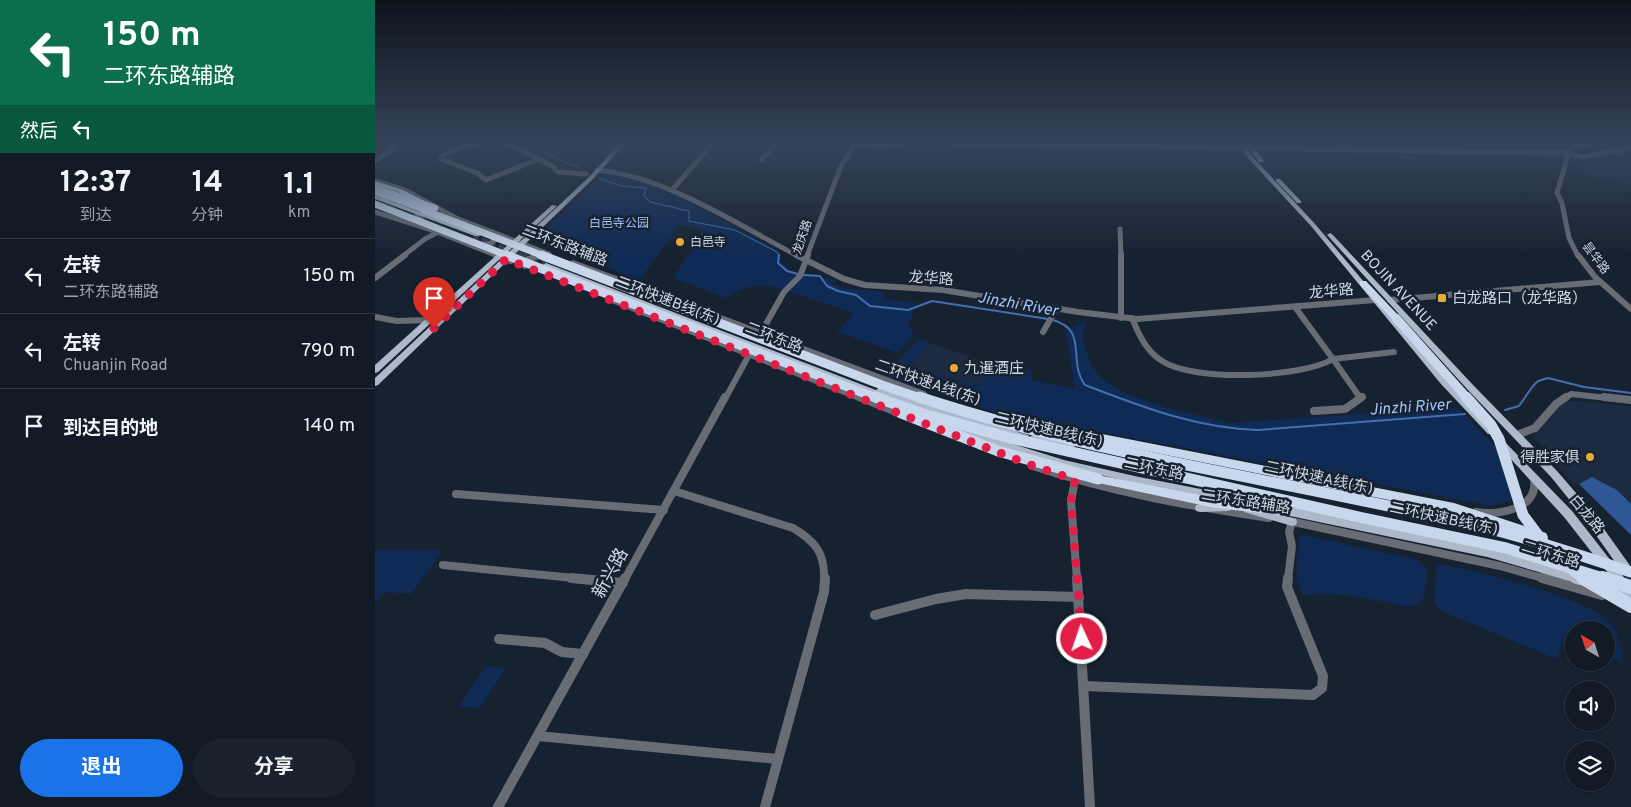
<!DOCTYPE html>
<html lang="zh">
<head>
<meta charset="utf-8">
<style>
  :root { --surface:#111a25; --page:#1a232d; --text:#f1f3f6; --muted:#9ca1a7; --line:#303842; --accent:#1a73e8 }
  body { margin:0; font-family:Overpass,"Noto Sans SC",sans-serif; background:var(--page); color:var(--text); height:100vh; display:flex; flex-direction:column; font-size:19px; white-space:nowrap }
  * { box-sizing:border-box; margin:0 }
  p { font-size:16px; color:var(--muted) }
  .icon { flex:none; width:28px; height:28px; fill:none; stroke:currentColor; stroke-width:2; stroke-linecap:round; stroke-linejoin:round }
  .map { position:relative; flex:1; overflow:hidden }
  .panel { display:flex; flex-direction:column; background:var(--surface); width:375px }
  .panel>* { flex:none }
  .top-card { background:#0b6e4f; color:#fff; overflow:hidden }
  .needle { width:32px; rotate:321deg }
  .tools { position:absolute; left:1190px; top:621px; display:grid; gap:10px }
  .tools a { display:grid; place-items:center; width:50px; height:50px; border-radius:50%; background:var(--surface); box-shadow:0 1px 4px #0004,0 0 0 1px var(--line); font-size:25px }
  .pin { position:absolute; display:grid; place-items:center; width:42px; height:42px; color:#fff; margin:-51px -21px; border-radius:50% 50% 50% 0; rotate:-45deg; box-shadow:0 0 5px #0007 }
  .pin .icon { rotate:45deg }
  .me { position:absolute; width:55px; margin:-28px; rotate:357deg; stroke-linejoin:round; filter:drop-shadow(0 0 4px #0008) }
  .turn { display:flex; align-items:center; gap:18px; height:105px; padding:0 20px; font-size:22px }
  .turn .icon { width:65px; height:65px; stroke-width:2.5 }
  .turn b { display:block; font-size:35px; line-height:42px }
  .then { display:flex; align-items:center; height:48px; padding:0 20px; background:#0003; gap:10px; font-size:19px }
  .eta { display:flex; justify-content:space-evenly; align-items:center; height:85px; text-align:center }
  .eta b { font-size:30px; font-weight:700; line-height:35px }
  .cta { display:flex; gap:10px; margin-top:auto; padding:10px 20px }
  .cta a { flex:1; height:58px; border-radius:30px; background:var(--accent); color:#fff; font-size:20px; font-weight:700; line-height:58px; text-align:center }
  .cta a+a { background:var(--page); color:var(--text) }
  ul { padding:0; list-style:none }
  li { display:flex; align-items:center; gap:15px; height:75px; padding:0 20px; border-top:1px solid var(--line) }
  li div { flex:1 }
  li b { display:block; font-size:19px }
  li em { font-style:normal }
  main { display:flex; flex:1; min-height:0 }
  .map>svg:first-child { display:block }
  .built { fill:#1d2b40 }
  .green { fill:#0f2a54 }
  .forest { fill:#2e5797 }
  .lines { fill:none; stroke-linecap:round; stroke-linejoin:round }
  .stream-far1 { stroke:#456fb1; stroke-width:1 }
  .stream { stroke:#456fb1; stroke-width:2 }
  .major-tunnel-far1 { stroke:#333d4b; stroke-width:6; stroke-dasharray:6 3; stroke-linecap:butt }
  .major-tunnel { stroke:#333d4b; stroke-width:8; stroke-dasharray:8 4; stroke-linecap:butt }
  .minor-far3 { stroke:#676c75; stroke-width:5 }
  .minor-far2 { stroke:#676c75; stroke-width:6 }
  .minor-far1 { stroke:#676c75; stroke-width:8 }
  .minor { stroke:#676c75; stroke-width:10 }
  .major { fill:#adb8ca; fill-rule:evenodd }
  .highway { fill:#c9d7ed; fill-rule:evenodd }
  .major-bridge-far1 { stroke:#adb8ca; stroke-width:10 }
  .major-bridge { stroke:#adb8ca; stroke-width:12 }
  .highway-bridge-far3 { stroke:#c9d7ed; stroke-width:7 }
  .highway-bridge-far2 { stroke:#c9d7ed; stroke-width:9 }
  .highway-bridge-far1 { stroke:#c9d7ed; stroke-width:11 }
  .highway-bridge { stroke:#c9d7ed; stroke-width:14 }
  .route { stroke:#e11d48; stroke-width:9; stroke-dasharray:0 16.2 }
  .poi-dot { fill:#e8ab37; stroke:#172231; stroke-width:2 }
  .labels { text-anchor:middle; stroke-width:5; stroke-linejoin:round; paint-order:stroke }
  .far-park-label { font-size:12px; fill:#9dc0f7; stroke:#172231 }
  .far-street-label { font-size:12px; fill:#cfd7e1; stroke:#172231 }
  .far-poi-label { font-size:12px; fill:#cfd7e1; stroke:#172231; text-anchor:start }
  .street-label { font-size:15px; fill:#cfd7e1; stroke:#172231 }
  .poi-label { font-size:15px; fill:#cfd7e1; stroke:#172231; text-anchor:start }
  .water-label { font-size:16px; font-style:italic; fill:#a0c3fa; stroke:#172231 }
  .near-street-label { font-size:18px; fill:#cfd7e1; stroke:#172231 }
</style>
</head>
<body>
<main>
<section class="panel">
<div class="top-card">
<div class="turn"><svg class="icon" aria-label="left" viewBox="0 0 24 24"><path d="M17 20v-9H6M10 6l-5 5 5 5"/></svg><div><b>150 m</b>二环东路辅路</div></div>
<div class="then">然后<svg class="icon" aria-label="left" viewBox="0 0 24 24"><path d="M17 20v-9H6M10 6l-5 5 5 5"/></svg></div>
</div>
<div class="eta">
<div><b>12:37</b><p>到达</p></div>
<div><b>14</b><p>分钟</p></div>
<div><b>1.1</b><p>km</p></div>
</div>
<ul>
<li><svg class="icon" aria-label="left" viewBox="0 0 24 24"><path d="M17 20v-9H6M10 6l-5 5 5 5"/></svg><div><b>左转</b><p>二环东路辅路</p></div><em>150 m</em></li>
<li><svg class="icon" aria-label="left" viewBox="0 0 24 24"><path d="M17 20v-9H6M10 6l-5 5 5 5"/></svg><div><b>左转</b><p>Chuanjin Road</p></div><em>790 m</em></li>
<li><svg class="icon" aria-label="arrive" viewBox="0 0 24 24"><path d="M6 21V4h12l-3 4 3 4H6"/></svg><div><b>到达目的地</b></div><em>140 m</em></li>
</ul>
<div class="cta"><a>退出</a><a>分享</a></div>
</section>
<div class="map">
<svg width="1256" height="807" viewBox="0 0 1256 807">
  <rect width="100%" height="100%" fill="#172231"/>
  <g class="built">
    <polygon points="1205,143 1256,143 1256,185 1199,171 1212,151"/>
    <polygon points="556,343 605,360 619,363 605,385 548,373 536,363"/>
    <polygon points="1188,400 1256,406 1256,504 1242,490 1217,477 1200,486 1157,436"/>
  </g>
  <g class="green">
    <path d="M 242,173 L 303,196 L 403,251 L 406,255 L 406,262 L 419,273 L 461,280 L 457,284 L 476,289 L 510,292 L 507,299 L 542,303 L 534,326 L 539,334 L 524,353 L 462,332 L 479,313 L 415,292 L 415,290 C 385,285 378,281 351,298 L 298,278 L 329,230 L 305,225 L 264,281 L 226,265 L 204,259 L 173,247 L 169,240 L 170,230 L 227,176 Z"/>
    <polygon points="711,321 707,337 716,365 727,379 752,394 795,409 855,423 1082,407 1126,452 1141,498 1117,506 620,412 508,377 543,339 556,343 536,363 548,373 605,385 619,363 657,371 656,380 700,389 691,330"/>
    <path d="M 926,535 L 1044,560 L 1052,570 C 1050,588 1054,606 1031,606 C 996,599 963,591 928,595 C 917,573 925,560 923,537 Z"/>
    <polygon points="0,550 68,550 36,594 10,592 0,604"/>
    <path d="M 1062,564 C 1096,569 1211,598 1232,620 C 1244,632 1245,647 1248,662 L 1231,657 L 1231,630 L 1199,630 L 1199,646 L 1187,642 L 1182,659 L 1064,610 L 1059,602 Z"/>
    <polygon points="111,666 131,668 105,708 84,706"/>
  </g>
  <polygon class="forest" points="1217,477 1242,490 1256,504 1256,535 1204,484"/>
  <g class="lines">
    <g class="stream-far1">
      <polyline points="159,143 173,155 205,168"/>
      <polyline points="225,179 246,186 271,188 269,196 275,202 314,211 314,221 360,230 402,252 404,256"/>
    </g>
    <g class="stream">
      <polyline points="404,255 403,263 412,271 423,274"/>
      <polyline points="428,275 445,276 452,286 463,291 481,295 495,306 533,310 557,301 673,319"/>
      <path d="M 678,320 C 714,330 692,361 710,385 C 768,407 820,428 883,430 L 1090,414"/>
      <polyline points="1130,410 1144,406 1158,386 1163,381 1173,378 1209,387 1256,393"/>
    </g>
    <polyline class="major-tunnel-far1" points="98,237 148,256"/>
    <polyline class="major-tunnel" points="144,255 171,265"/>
    <g class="minor-far3">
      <polyline points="100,143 69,154 66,159 102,173 111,180 164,159"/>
      <polyline points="133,143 177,166 183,172 211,174"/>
      <polyline points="474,143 505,145 528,143"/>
      <polyline points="579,143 1187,153 1191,153 1202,145 1217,143"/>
      <polyline points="1191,153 1193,155 1182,193 1187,203 1194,238 1203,256"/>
      <polyline points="1191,153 1207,157 1256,148"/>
      <polyline points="386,160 402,143"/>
      <polyline points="0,161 26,143"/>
      <path d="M 222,170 C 290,176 363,225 423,256"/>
      <polyline points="0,181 30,190 81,218 174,254"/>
      <polyline points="297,190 338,143"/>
      <polyline points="0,212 57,230 123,256"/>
      <polyline points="42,215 52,225"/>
      <polyline points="745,229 746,256"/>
      <polyline points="105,246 116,243 123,237 122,234"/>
      <polyline points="28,256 50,239 63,232"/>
      <polyline points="162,256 168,254"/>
      <polyline points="432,256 466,166 481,143"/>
    </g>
    <g class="minor-far2">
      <polyline points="120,255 136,261"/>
      <polyline points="421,255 469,279 490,285 568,290 703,312 762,319 1000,300"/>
      <polyline points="1203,255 1220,277 1256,309"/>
      <polyline points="198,263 549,394"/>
      <polyline points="150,266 153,259 166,255"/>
      <polyline points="0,278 30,255"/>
      <polyline points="237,300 487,399"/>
      <polyline points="1015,300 1225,282"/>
      <polyline points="0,317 22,321 54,320"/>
      <polyline points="746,318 746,255"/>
      <path d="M 757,318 C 764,335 771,351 787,361 C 819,382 926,378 958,359 L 920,307"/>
      <polyline points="668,332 682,308"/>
      <polyline points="386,333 409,292 425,276 433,255"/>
      <polyline points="958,359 1019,352"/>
      <polyline points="958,359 986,399"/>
      <polyline points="350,399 374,355"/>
      <polyline points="1189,399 1196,394 1242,399"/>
    </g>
    <g class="minor-far1">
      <polyline points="484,397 529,415"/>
      <polyline points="1229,397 1256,400"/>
      <polyline points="939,411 970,409 987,397"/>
      <polyline points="1142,435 1160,428 1181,404 1191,397"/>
      <path d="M 658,466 C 735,492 814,506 894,518"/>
      <polyline points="700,480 696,501 702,579"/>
      <path d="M 299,491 L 418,528 C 440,541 450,553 449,579"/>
      <polyline points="81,494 289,510"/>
      <polyline points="1047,509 1071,510"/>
      <path d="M 1101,512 C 1124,515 1164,510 1159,478"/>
      <polyline points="914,521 1125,566 1171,579"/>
      <polyline points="68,565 209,579"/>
      <polyline points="250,579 350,397"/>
      <polyline points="913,579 917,546 914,532 917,522"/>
    </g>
    <g class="minor">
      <polyline points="196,578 248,583"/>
      <polyline points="702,578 715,807"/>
      <polyline points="1167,578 1227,595"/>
      <polyline points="500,615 561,599 591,594 704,597"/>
      <polyline points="124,639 170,643 187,652 208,654"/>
      <polyline points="709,686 938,695 947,688 948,676 912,587 913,578"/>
      <polyline points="163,736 403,759"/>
      <polyline points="123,807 250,578"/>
      <polyline points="390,807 449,592 450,578"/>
    </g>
    <g class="major">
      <polygon points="245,143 251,143 217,180 3,385 0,386 0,378 213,178"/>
      <polygon points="863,143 869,143 877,156 940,224 1072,380 1119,430 1121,432 1119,434 1113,434 1066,384 936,226 873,158"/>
      <polygon points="871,143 877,143 889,161 888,162 884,162"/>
      <polygon points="901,179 905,179 926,201 926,203 922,203 901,181"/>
      <polygon points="0,195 104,234 105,235 104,236 100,236 0,199"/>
      <polygon points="177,205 182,206 3,372 0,373 0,365"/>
      <polygon points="955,233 957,234 1099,386 1182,471 1214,508 1256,567 1256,577 1250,576 1206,514 1176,477 1093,390 953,236 952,235"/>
      <polygon points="171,263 501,390 505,387 508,388 580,413 653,435 655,437 653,439 650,440 574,417 513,396 509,399 506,398 169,266 168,265"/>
      <path d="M 580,424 L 619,438 L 689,460 L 764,477 L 877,499 L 881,500 L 882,503 L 879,507 L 921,519 L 922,522 L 921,525 L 917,526 L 869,512 L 868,509 L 870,506 C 769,486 674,467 577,429 L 575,427 L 577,425 Z"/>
      <polygon points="659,435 696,442 699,443 701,445 699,447 696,448 656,440 654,438 656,436"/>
      <polygon points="1125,439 1128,440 1197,511 1251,580 1253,583 1251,586 1247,588 1243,586 1189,517 1122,444 1120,442 1122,440"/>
      <polygon points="852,503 856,504 857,507 856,510 852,511 825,512 821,511 820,508 821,505 825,504"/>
    </g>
    <g class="highway">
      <polygon points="0,181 28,190 53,203 47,204 24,192 0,185"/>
      <polygon points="0,191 52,208 53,210 46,212 0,195"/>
      <polygon points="985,281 991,281 1024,316 1025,318 1024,320 1018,320 985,285"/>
      <polygon points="666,422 1079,503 1171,533 1173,537 1171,541 1167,542 1079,513 662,429 661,426 662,423"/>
      <polygon points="723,475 840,498 916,506 920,508 922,511 920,514 916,516 840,508 719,482 717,479 719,476"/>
    </g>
    <polyline class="major-bridge-far1" points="916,511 1113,552 1205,579"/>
    <g class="major-bridge">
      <polyline points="1201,578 1205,579"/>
      <polyline points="1239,590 1256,596"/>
    </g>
    <g class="highway-bridge-far3">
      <polyline points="0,188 60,208"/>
      <polyline points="0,204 134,256"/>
      <polyline points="49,210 169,256"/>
    </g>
    <g class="highway-bridge-far2">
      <polyline points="131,255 504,399"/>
      <polyline points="166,255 507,385 548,399"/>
      <polyline points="1021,318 1093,399"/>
    </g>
    <g class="highway-bridge-far1">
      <polyline points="500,397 552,415 635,438 984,517 1131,548 1231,579"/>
      <path d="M 544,397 C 729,458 923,482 1111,528 C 1160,540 1208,556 1256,572"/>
      <polyline points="1091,397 1116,425 1124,439 1148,515 1169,543"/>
      <polyline points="526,413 623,451 723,479"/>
      <polyline points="643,421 666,426"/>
      <polyline points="1198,570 1210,579"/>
    </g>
    <g class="highway-bridge">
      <polyline points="1208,578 1256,606"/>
      <polyline points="1227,578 1256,587"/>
    </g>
  </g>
  <linearGradient id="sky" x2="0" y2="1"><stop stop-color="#0d131b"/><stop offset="0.56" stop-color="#36445a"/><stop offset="1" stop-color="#36445a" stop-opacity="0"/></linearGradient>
  <rect width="1256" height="256" fill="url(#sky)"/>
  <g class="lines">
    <polyline class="route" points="59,328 131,259 653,464 700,480 696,501 707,639"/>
  </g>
  <g class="poi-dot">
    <circle cx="305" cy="242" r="5"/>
    <rect x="1062" y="293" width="10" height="10" rx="2.5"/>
    <circle cx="579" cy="368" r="5"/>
    <circle cx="1215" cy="457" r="5"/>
  </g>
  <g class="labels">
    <g class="far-park-label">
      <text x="244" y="227">白邑寺公园</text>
    </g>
    <g class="far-street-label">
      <text transform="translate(427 237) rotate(-71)" y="4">龙庆路</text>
      <text transform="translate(1221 258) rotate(53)" y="4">昙华路</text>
    </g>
    <g class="far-poi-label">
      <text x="315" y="246">白邑寺</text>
    </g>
    <g class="street-label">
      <text transform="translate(190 245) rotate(21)" y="5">二环东路辅路</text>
      <text transform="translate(556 278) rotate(4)" y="5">龙华路</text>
      <text transform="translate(1024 290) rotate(47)" y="5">BOJIN AVENUE</text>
      <text transform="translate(956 291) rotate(-5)" y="5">龙华路</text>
      <text transform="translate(293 300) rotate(21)" y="5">二环快速B线(东)</text>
      <text transform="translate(399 337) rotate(21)" y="5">二环东路</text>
      <text transform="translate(553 382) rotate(19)" y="5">二环快速A线(东)</text>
      <text transform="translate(674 429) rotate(13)" y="5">二环快速B线(东)</text>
      <text transform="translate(779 468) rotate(12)" y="5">二环东路</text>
      <text transform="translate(944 477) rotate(12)" y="5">二环快速A线(东)</text>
      <text transform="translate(871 501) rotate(9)" y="5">二环东路辅路</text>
      <text transform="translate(1212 514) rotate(50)" y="5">白龙路</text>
      <text transform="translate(1069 518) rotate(12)" y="5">二环快速B线(东)</text>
      <text transform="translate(1176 554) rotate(17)" y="5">二环东路</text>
    </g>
    <g class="poi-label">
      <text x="1077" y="303">白龙路口（龙华路）</text>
      <text x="589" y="373">九暹酒庄</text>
      <text x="1205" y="462" text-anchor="end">得胜家俱</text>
    </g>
    <g class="water-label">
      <text transform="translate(643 303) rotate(10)" y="6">Jinzhi River</text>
      <text transform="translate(1035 406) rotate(-4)" y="6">Jinzhi River</text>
    </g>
    <g class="near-street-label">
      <text transform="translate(235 573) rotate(-61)" y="6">新兴路</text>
    </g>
  </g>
</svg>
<div class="tools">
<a><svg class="needle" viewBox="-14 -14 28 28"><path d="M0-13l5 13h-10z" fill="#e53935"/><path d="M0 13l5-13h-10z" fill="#9ca1a7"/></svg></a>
<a><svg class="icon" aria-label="sound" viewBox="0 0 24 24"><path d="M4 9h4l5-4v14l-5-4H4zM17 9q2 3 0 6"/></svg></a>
<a><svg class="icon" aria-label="layers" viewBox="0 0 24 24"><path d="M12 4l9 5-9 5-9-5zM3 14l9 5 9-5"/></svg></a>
</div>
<div class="pin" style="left:59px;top:328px;background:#d93025"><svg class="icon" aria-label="arrive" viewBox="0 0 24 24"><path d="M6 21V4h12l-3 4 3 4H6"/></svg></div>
<svg class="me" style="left:707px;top:639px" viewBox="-20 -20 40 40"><circle r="17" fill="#e11d48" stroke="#fff" stroke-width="3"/><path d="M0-11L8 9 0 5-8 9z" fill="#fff"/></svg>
</div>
</main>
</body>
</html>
